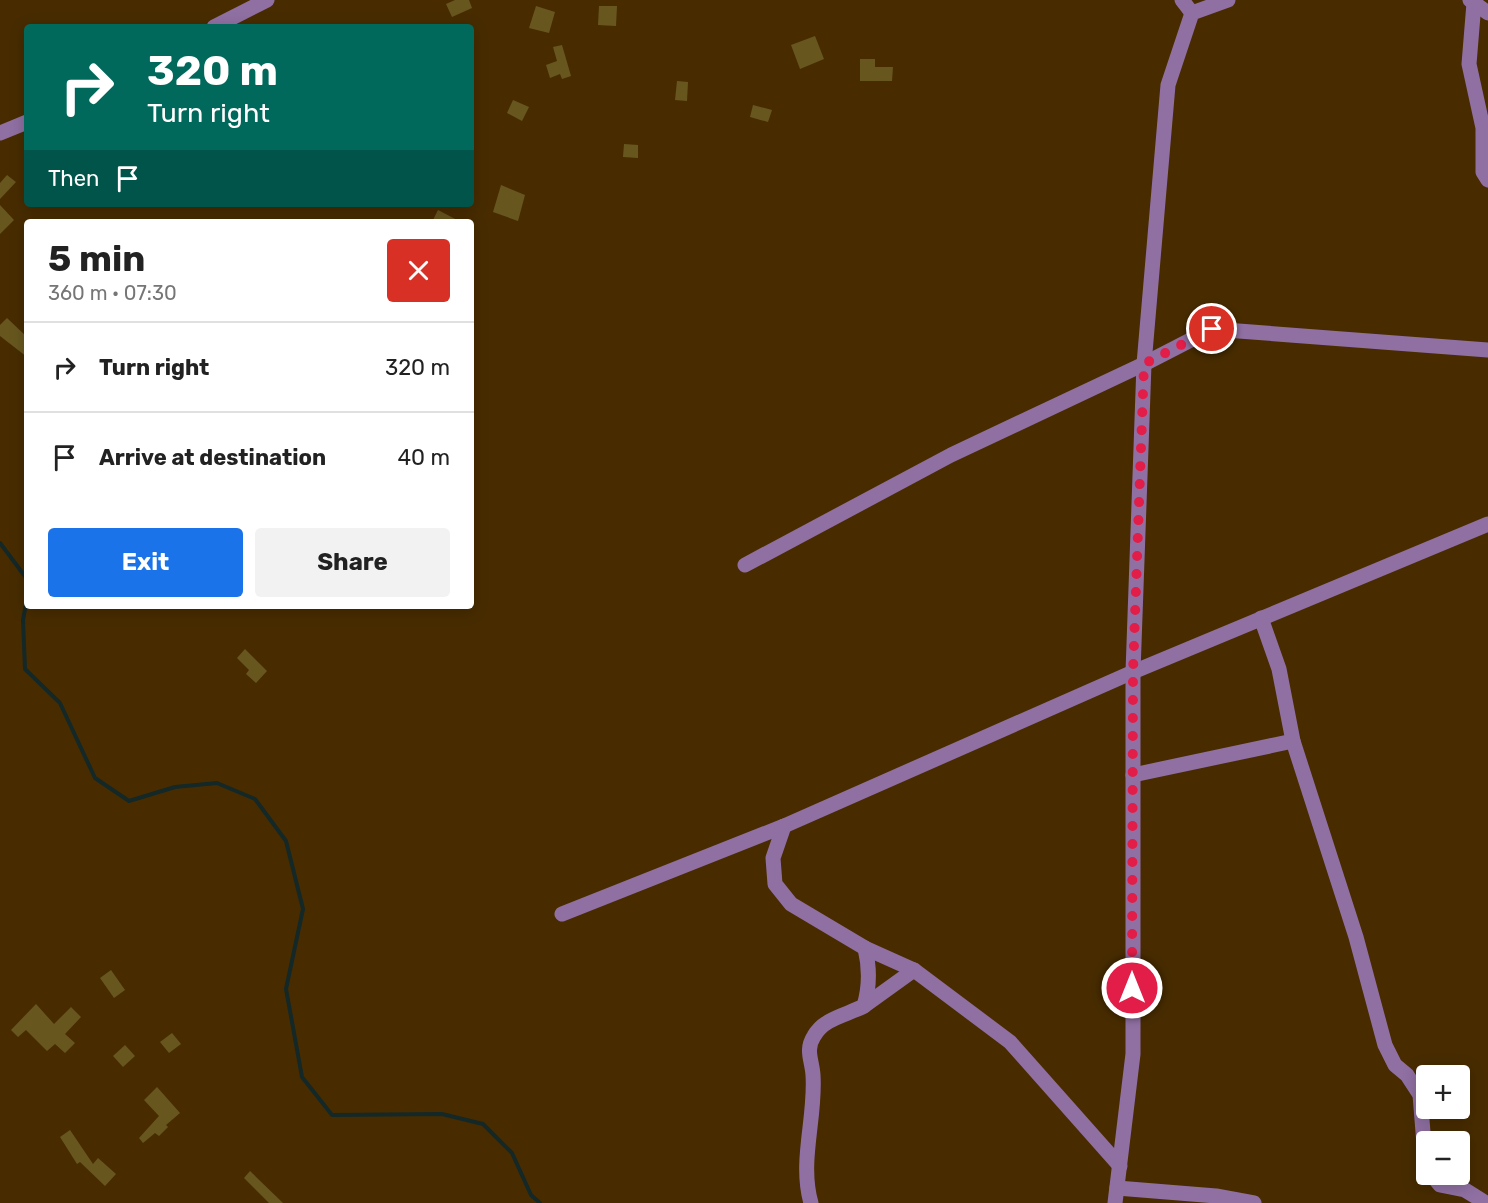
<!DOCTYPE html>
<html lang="en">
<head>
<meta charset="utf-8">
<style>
  :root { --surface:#fff; --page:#f2f2f2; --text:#222; --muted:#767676; --line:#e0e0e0; --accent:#1a73e8 }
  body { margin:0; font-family:Rubik,sans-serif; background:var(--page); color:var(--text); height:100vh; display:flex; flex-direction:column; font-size:22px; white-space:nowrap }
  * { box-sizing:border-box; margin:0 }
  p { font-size:20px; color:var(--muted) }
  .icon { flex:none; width:33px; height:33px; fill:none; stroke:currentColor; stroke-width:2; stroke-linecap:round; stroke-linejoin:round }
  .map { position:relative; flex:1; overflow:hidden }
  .side { position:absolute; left:24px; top:219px; width:450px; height:390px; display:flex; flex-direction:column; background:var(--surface); border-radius:6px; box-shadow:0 3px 15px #0003 }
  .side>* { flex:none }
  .banner { position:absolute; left:24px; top:24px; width:450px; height:183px; border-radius:6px; box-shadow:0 3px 15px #0003; background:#00695c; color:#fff; overflow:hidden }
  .tools { position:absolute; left:1416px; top:1065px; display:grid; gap:12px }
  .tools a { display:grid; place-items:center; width:54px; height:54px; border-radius:6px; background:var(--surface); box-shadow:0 3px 15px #0003; font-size:30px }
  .pin { position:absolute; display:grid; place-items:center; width:51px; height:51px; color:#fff; margin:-26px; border:3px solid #fff; border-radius:50%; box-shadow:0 2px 6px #0007 }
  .me { position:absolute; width:66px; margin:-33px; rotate:0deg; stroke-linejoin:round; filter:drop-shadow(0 0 4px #0008) }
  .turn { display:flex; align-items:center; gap:21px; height:126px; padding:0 24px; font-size:27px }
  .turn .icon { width:78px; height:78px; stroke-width:2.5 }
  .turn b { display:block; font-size:42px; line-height:51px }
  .then { display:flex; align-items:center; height:57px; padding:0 24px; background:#0003; gap:12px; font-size:22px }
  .round { display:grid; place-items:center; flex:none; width:63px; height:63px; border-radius:6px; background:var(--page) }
  .headline { display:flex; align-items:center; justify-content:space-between; height:102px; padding:0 24px }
  h1 { font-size:36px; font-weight:700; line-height:45px }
  .button { display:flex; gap:12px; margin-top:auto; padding:12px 24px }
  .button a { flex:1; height:69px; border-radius:6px; background:var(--accent); color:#fff; font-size:24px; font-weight:700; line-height:69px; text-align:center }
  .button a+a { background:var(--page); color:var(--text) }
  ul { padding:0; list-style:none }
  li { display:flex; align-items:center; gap:18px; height:90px; padding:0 24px; border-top:2px solid var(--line) }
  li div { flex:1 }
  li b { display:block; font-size:22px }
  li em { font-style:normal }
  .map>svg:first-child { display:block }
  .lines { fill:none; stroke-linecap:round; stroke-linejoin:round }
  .stream { stroke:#142827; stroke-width:4 }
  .building { fill:#67571f }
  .minor { stroke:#9070a3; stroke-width:15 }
  .route { stroke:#e11d48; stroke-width:10; stroke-dasharray:0 18 }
</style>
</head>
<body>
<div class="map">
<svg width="1488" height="1203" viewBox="0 0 1488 1203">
  <rect width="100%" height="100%" fill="#482c00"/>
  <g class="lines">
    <g class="stream">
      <polyline points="0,543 27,579"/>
      <polyline points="27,598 23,620 25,669 60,703 95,778 129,801 175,787 217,783 255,799 286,841 303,909 286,989 302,1077 332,1115 442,1114 483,1124 512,1153 531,1195 540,1203"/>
    </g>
  </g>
  <g class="building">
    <polygon points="455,0 469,0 472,8 452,17 446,4"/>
    <polygon points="536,6 555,12 549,33 529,28"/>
    <polygon points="599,6 617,6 616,26 598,25"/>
    <polygon points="815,36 824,59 800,69 791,45"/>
    <polygon points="562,45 571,76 562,79 560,74 550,78 546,65 557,61 553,47"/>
    <polygon points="860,59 875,59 875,67 893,67 892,81 860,81"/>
    <polygon points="677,81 688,82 687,101 675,100"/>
    <polygon points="513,100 529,107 522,121 507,113"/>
    <polygon points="753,105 772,110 768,122 750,117"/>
    <polygon points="624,144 638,145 638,158 623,157"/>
    <polygon points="7,175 16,182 0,199 0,183"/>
    <polygon points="501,185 525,195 518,221 493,212"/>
    <polygon points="0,205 14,220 0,234"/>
    <polygon points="438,210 461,222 432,222"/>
    <polygon points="7,318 27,337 27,357 0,336 0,325"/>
    <polygon points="245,649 267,671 256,683 246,674 249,670 237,658"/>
    <polygon points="111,970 125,990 114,998 100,978"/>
    <polygon points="36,1004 54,1024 71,1007 81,1017 65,1034 75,1043 65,1053 55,1044 47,1051 26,1030 18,1037 11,1030"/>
    <polygon points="172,1033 181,1044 169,1053 160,1042"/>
    <polygon points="125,1045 135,1056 123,1067 113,1056"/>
    <polygon points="157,1087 180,1113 166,1125 168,1127 159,1136 155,1133 143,1143 139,1138 159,1116 144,1100"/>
    <polygon points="70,1130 93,1164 98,1158 116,1174 105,1186 80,1162 77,1164 60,1137"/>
    <polygon points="250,1171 283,1203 269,1203 244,1178"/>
  </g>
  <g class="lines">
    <g class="minor">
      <polyline points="1182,0 1192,13"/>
      <polyline points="1470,0 1488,13"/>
      <polyline points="1474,3 1469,64 1483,128 1483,172 1488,180"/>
      <polyline points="214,27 267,0"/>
      <polyline points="0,133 27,122"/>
      <polyline points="745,565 951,455 1144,364 1212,329 1488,350"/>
      <polyline points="1261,618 1279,669 1293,741 1356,937 1385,1045 1395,1065 1407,1075 1420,1095 1426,1169"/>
      <polyline points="1133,775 1293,741"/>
      <polyline points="784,826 773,858 775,884 791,904 865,948 914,970 1010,1042 1120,1166"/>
      <polyline points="562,914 784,826 1133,672 1488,524"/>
      <polyline points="864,1006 914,970"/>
      <polyline points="1431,1174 1440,1185 1465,1190 1486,1203"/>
      <polyline points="1117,1188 1216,1196 1254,1203"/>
      <path d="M 811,1203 C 799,1161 816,1118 813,1075 C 812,1060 805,1050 814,1036 C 824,1018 847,1015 864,1006 C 870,986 870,969 865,948"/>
      <polyline points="1115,1203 1133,1054 1133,672 1144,364 1168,85 1192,13 1228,0"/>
    </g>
  </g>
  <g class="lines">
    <polyline class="route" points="1132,988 1133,672 1144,364 1212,329"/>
  </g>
</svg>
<div class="tools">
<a>+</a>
<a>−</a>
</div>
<div class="pin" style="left:1212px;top:329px;background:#d93025"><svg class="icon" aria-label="arrive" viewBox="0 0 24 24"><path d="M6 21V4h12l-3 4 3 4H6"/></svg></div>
<svg class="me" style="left:1132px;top:988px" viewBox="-20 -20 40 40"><circle r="17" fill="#e11d48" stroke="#fff" stroke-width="3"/><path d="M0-11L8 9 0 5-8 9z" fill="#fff"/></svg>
<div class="banner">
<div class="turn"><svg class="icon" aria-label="right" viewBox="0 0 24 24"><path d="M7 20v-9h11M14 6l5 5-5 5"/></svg><div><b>320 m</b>Turn right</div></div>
<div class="then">Then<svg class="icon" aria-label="arrive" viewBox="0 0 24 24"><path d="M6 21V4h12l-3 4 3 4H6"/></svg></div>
</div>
<section class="side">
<div class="headline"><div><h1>5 min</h1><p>360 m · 07:30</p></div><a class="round" style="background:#d93025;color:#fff"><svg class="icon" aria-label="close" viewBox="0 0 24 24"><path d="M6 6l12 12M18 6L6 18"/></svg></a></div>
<ul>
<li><svg class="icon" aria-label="right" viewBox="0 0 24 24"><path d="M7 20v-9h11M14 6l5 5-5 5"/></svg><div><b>Turn right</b></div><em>320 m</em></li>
<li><svg class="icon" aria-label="arrive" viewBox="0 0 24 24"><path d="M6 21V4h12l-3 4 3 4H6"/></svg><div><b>Arrive at destination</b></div><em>40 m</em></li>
</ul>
<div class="button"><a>Exit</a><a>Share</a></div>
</section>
</div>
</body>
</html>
